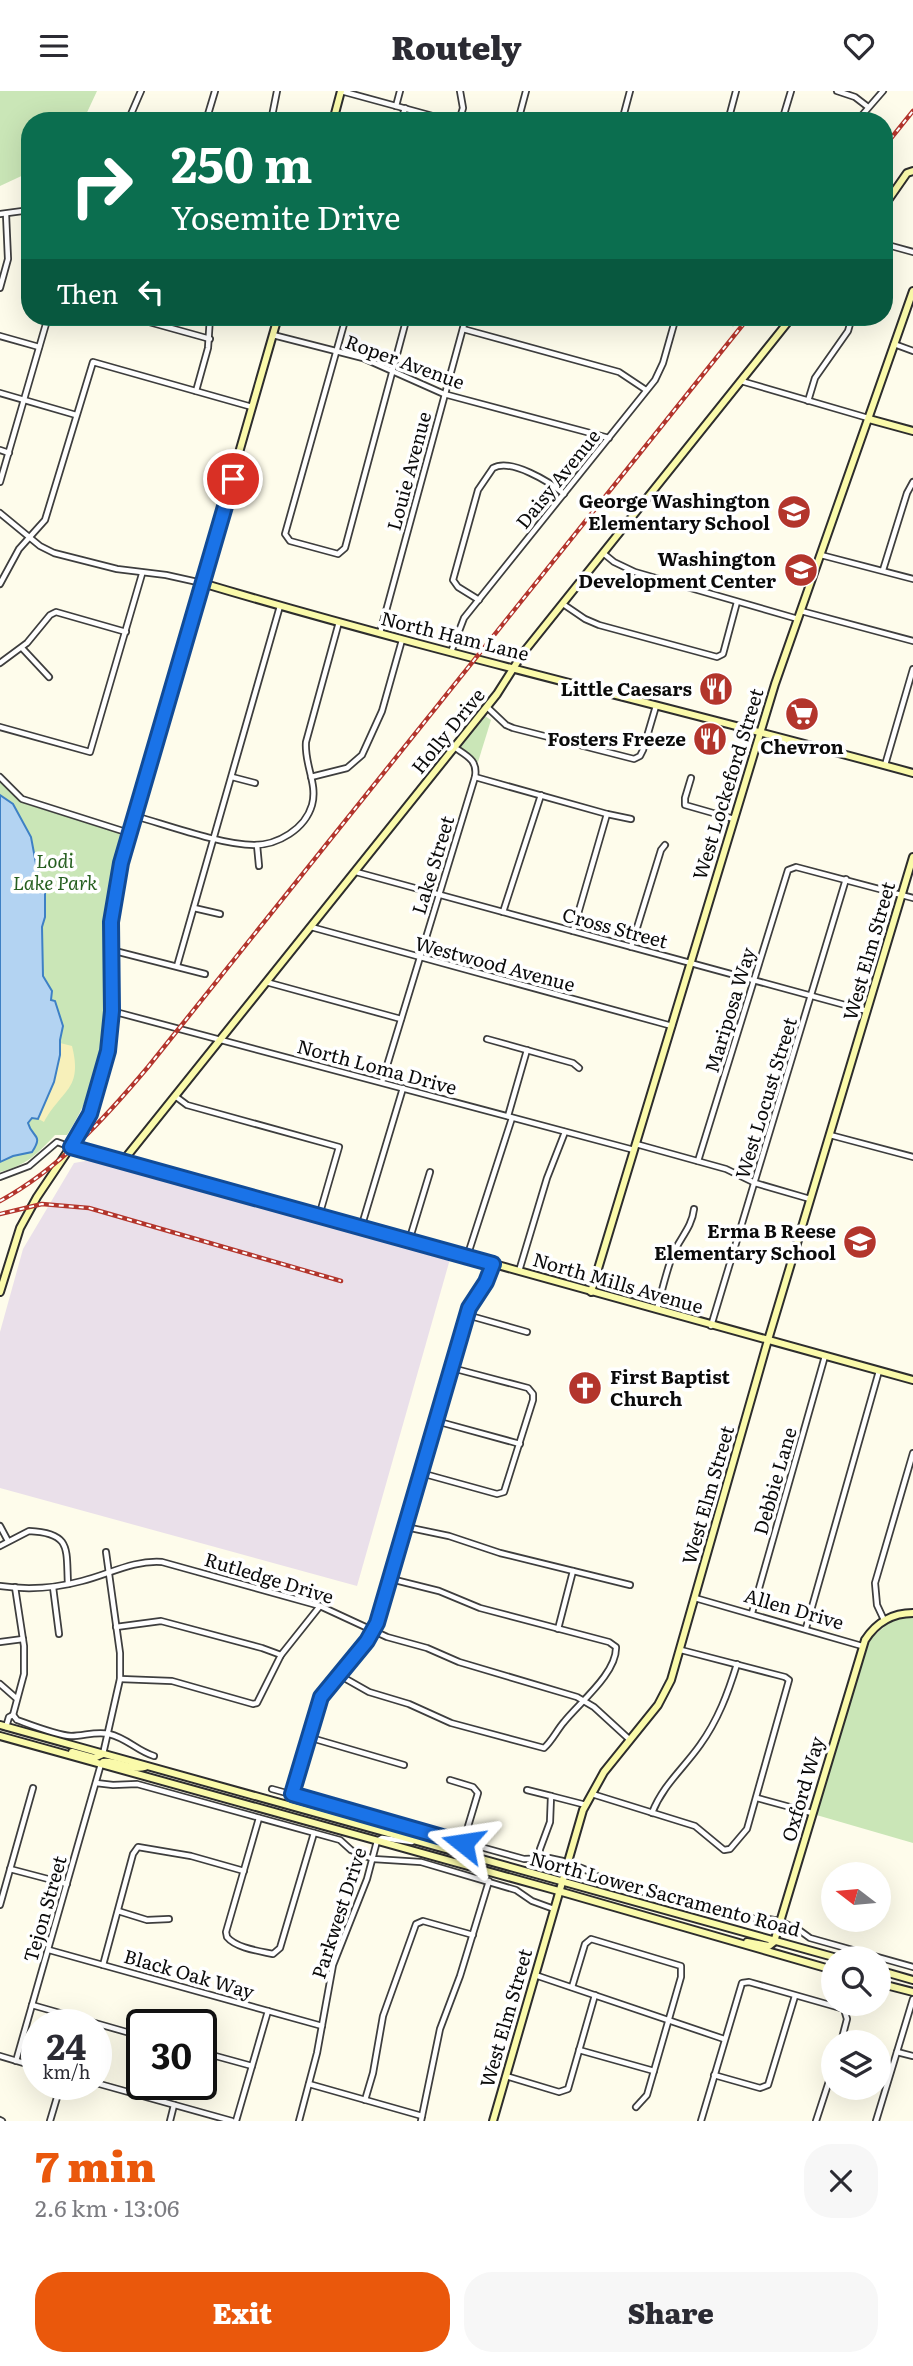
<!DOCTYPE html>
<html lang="en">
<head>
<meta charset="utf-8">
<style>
  :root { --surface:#fff; --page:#f7f7f7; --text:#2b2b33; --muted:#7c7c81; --accent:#ea580c }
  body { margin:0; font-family:Literata,serif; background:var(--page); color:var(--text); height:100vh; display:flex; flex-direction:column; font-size:26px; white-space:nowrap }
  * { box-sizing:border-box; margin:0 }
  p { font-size:23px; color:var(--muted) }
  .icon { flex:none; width:38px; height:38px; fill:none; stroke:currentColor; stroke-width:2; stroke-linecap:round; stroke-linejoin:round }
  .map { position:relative; height:2030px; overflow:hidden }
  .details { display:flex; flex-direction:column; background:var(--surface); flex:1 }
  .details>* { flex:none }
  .hud { position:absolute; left:21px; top:21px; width:872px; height:214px; border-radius:28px; box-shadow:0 7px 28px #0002; background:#0b6e4f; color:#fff; overflow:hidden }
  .needle { width:46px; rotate:286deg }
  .buttons { position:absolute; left:821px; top:1771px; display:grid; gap:14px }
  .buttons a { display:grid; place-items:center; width:70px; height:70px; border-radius:50%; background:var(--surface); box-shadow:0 7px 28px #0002; font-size:35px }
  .speed { position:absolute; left:21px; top:1918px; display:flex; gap:14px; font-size:35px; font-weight:700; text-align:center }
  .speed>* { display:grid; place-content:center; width:91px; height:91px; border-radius:50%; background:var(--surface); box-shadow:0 7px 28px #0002; line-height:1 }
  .speed small { font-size:18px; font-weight:400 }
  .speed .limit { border:4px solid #111; border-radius:10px; background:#fff; color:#111 }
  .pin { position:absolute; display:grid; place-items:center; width:60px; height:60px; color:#fff; margin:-30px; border:4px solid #fff; border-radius:50%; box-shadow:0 2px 7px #0007 }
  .me { position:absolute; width:77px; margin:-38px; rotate:285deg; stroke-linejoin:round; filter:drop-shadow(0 0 5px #0008) }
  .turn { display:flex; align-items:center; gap:24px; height:147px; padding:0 35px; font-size:32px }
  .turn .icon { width:91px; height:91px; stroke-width:2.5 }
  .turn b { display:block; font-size:49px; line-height:60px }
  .then { display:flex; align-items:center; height:66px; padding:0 35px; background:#0003; gap:14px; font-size:26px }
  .round { display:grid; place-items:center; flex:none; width:74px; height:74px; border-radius:28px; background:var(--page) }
  .head { display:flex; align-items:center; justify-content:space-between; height:119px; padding:0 35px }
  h1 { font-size:42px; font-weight:800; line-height:52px; color:var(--accent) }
  .button { display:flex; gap:14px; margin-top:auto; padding:14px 35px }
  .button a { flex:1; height:80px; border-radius:28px; background:var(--accent); color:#fff; font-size:28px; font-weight:800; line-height:80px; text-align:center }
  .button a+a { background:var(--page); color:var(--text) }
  header { display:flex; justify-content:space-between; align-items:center; height:91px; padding:0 35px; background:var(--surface); font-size:32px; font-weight:800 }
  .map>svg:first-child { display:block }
  .industrial { fill:#eae0ea }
  .green { fill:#cae6b7 }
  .sand { fill:#f7f0ba }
  .water { fill:#b3d3f2; stroke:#3e80c5; stroke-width:2 }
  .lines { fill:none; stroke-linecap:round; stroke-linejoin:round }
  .street-casing { stroke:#3e3e3e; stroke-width:8 }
  .secondary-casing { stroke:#2d2d2d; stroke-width:10 }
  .street { stroke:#fff; stroke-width:4.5 }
  .secondary { stroke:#fafaaa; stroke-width:6 }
  .rail-casing { stroke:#b3352c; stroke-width:4.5 }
  .rail { stroke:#fff; stroke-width:2; stroke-dasharray:5; stroke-linecap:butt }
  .route-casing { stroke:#114b97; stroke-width:18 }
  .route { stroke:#1a73e8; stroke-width:12 }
  .labels { text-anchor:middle; stroke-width:7; stroke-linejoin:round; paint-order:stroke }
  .street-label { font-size:19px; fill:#0b0b0b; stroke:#fff }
  .poi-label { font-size:19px; font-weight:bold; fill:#0b0b0b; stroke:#fff; text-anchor:end }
  .park-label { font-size:19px; font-style:italic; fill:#265f20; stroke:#fff }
</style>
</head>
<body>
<header><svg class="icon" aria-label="menu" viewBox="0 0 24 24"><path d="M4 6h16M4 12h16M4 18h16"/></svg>Routely<svg class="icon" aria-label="heart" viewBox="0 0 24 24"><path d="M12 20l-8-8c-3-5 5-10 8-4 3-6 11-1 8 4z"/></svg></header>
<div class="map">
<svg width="913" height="2030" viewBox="0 0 913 2030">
  <rect width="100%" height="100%" fill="#fefceb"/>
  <polygon class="industrial" points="97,1068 450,1168 357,1495 0,1397 0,1241 23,1158 74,1072"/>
  <g class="green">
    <polygon points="0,0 97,0 83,30 30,30 30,81 0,95"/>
    <polygon points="485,625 491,629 478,671 460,657"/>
    <path d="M 0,689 L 26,713 L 122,743 C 113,775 106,806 104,839 C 103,865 106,890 105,915 C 104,961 92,1006 67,1044 L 55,1044 C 36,1064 27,1074 0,1081 Z"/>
    <polygon points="898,1524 913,1526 913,1752 813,1723 862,1555"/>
  </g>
  <path class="sand" d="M 56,951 L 72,955 C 83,999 62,998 44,1031 L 35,1026 Z"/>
  <path class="water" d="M 0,704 L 13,713 L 31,746 L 37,778 L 45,802 L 45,826 L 42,836 L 43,885 L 52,900 L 51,909 L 55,910 L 63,935 L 60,949 L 60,964 L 54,991 L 38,1028 L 32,1027 L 28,1032 C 32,1047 44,1043 32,1061 L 13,1065 L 0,1071 Z"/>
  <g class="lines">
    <g class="street-casing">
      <g id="street">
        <polyline points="341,0 451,30"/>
        <polyline points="837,0 855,6 868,16"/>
        <polyline points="396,15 400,0"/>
        <polyline points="128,30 141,0"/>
        <polyline points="206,30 215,0"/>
        <polyline points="271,30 277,0"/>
        <polyline points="401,30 405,17"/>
        <polyline points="459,30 463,17 460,0"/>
        <polyline points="518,30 526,0"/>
        <polyline points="622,30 630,0"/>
        <polyline points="728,30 736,0"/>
        <polyline points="782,30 791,0"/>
        <polyline points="857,30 883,0"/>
        <polyline points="0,123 30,119"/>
        <polyline points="884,153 913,161"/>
        <polyline points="0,197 8,168 6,123"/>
        <polyline points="131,226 210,248"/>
        <polyline points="346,226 285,443 290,450 338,463 345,457 407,226"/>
        <polyline points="665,226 675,229"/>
        <polyline points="733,231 738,226"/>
        <polyline points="463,238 619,281 646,299"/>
        <polyline points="273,244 363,267 444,303 609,347"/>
        <polyline points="0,245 39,256"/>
        <polyline points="894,253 913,260"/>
        <polyline points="741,290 868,327"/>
        <polyline points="196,300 208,257 210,226"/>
        <polyline points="0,302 76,324"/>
        <polyline points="808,310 815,287 848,240 852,226"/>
        <polyline points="0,359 9,362"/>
        <polyline points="0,391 48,226"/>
        <polyline points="0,422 40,455 54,462 117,478 166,484 202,492"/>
        <polyline points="603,462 614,471 635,481 798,528"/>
        <polyline points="821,464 913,488"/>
        <polyline points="883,479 907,402 913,391"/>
        <polyline points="0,493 19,458 45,429 93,271 252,316"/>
        <path d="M 479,509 L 458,496 L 453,489 L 478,399 L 493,377 C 511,367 550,391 564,403"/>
        <polyline points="563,513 585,528 599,534 717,566 723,563 737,511"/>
        <polyline points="801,520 913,550"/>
        <polyline points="380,542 466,226"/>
        <polyline points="22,557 49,586"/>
        <polyline points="451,561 464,527 655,289 663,272 676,226"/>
        <polyline points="0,572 27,552 50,524 56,521 126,541"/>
        <polyline points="487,616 506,634 513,637 634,668 640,665 643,659 656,615"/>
        <polyline points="0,636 90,661 142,483"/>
        <polyline points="885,674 913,578"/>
        <polyline points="0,686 22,708 129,742"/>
        <polyline points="232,686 255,692"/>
        <polyline points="311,686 347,677 362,664 382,620 402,549"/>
        <polyline points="475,686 607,723 631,728"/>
        <polyline points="691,687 685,707 685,714 734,728"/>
        <path d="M 135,725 C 167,734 222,754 254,754 C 278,754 305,738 312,714 C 318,693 304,673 306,651 L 339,531"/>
        <polyline points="257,754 259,775"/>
        <polyline points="356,781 867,920"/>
        <polyline points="194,817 220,823"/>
        <polyline points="503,821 541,704"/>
        <polyline points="311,836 672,935"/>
        <polyline points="573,840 607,723"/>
        <polyline points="631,856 661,759 665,754"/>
        <polyline points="111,859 205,883"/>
        <polyline points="177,875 280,515"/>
        <polyline points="266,891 401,928"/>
        <polyline points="112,920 634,1059"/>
        <polyline points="487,948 573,972 579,977"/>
        <path d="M 382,991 L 475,686 C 478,669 467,665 454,656"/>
        <polyline points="175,1005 187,1014 339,1056 319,1125"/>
        <polyline points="508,1025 527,959"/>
        <polyline points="830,1044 913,1066"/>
        <polyline points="636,1053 726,1078 755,1092 810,1108"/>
        <polyline points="698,1070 788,779 796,776 913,807"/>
        <polyline points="0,1086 29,1075 57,1051 71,1056"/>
        <polyline points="361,1137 403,997"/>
        <polyline points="409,1150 430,1081"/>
        <polyline points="467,1166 512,1027"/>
        <polyline points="519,1180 547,1087 565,1041"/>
        <path d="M 657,1218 C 662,1200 666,1181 673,1163 C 680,1147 692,1136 694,1118"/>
        <polyline points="467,1224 527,1241"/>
        <polyline points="711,1235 846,788"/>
        <polyline points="436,1330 520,1353"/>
        <polyline points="421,1382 497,1403 504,1401 533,1309 533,1303 528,1297 452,1277"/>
        <polyline points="0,1435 8,1450"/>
        <polyline points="406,1436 449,1445 500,1462 630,1494"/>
        <path d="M 0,1455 L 29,1440 C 72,1442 66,1458 68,1493"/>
        <path d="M 0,1495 C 27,1499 56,1497 82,1490 C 110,1483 133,1469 162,1471 L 320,1515 L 387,1546 L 427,1557 L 459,1571 L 577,1606 L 594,1616 L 630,1649"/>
        <polyline points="53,1496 59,1543"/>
        <polyline points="695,1507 862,1555"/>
        <polyline points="752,1522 825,1265"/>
        <polyline points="884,1529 877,1514 875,1492 913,1362"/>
        <polyline points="116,1536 161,1530 262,1557 281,1564"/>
        <polyline points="806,1537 879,1280"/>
        <polyline points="558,1538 573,1480"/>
        <polyline points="0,1551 23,1548"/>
        <path d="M 339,1584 L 369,1601 L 409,1613 L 451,1632 L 544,1657 C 552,1650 557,1639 564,1631 C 579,1612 617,1582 616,1556 L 609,1551 L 480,1517 L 439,1500 L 391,1488"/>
        <polyline points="120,1588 172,1590 253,1613 257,1612 281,1564 320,1515"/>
        <polyline points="0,1593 16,1607"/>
        <path d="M 13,1624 L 17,1629 C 31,1634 56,1644 71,1645 C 84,1645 96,1640 109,1643 C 127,1647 137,1660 154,1665"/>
        <polyline points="13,1624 24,1583 24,1555 15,1496"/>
        <polyline points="6,1636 9,1626 13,1624"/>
        <polyline points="308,1646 404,1674"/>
        <polyline points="103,1663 120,1588 120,1562 106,1461"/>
        <polyline points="450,1689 473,1696 478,1702 463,1752"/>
        <polyline points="96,1692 113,1694 137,1693 340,1749 351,1759 373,1768 421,1771 516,1799 532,1810 554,1818"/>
        <polyline points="272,1698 524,1768 549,1767 563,1770 584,1778 608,1791 685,1813 738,1828 762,1827 780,1830 799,1839 810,1847 913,1876"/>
        <polyline points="527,1699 551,1705 550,1731 540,1758 539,1767"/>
        <polyline points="292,1703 321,1606 367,1550 378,1532 469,1217 486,1190 493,1173"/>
        <polyline points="592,1703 695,1735 724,1759 730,1758 747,1738 789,1589 785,1586 681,1559"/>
        <polyline points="551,1705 586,1714"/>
        <polyline points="757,1707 812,1722"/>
        <path d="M 652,1722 C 663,1694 683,1678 700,1654 C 718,1629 728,1602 737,1573"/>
        <path d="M 259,1727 L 226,1841 L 227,1846 C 236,1857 259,1860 273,1863 L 280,1857 L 314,1742"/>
        <polyline points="10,1778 67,1793"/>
        <polyline points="0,1814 33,1697"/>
        <polyline points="118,1820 147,1829 169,1828"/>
        <polyline points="49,1859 322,1935"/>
        <polyline points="103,1874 133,1763 138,1756 191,1765 244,1780"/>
        <polyline points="535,1884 724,1948"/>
        <polyline points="572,1896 585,1853 591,1848 681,1875 681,1886 647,2004 636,2016"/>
        <polyline points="32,1914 130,1942"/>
        <polyline points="579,1959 654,1980"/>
        <polyline points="201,1961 252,1975"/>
        <polyline points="897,1961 913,1965"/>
        <polyline points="0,1965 37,1976"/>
        <polyline points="16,1970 101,1673"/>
        <polyline points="714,1984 760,1997 768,1994 795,1905"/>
        <polyline points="506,1985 559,2001 568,1998 595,1904"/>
        <polyline points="96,1992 232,2030"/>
        <polyline points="309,1993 422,2025"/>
        <polyline points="365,2009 373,1982 383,1925 416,1833 423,1830 473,1844"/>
        <polyline points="0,2029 2,2030"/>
        <polyline points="50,2030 61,1993"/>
        <polyline points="170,2030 174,2014"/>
        <polyline points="236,2030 268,1920"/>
        <polyline points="299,2030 317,1962 333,1874 367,1788 377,1750 382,1747 412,1751"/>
        <polyline points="421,2030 440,1938 460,1885 489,1790"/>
        <polyline points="701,2030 742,1892 749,1891 844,1918 847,1928 841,1951"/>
        <polyline points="816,2030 833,1978"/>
        <polyline points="876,2030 913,1908"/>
      </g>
    </g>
    <g class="secondary-casing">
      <g id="secondary">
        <polyline points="333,30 341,0"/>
        <polyline points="884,115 907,82 913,80"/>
        <polyline points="869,328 913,340"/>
        <path d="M 202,492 C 437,562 676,617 913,682"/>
        <polyline points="71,1056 913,1289"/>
        <polyline points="123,1070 497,603 523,562 792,226"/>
        <polyline points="0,1201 20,1137 37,1106 82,1039 103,985 111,934 112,820 121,772 278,226"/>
        <polyline points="591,1201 775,593 913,200"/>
        <polyline points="0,1634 837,1867"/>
        <polyline points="0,1645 555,1799 833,1879"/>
        <polyline points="72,1661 94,1667 103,1663"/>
        <path d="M 101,1673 L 103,1671 C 117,1669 132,1680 145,1676"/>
        <path d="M 747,1851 L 769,1855 L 774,1851 L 865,1549 C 876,1532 892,1522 913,1522"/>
        <polyline points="878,1879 913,1889"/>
        <polyline points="878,1892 913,1901"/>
        <polyline points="493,2030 583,1719 604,1681 658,1614 671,1589 768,1249 913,766"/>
      </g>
    </g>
    <use href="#street" class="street"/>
    <use href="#secondary" class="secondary"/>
    <g class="rail-casing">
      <g id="rail">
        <polyline points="884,56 913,20"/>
        <path d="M 0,1110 C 59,1078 105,1027 148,976 L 749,226"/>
        <polyline points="0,1123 42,1113 89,1117 341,1190"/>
      </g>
    </g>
    <use href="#rail" class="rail"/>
  </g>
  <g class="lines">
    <g class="route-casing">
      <polyline id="route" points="233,388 121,772 111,831 112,920 108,960 90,1023 71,1056 493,1173 486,1191 469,1217 377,1532 367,1550 321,1606 292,1703 463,1752"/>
    </g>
    <use href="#route" class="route"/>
  </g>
  <defs>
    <g id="school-disc" transform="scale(1.75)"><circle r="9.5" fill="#b3352c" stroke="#fff"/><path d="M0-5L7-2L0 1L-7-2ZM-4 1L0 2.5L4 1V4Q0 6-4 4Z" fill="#fff"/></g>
    <g id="restaurant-disc" transform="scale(1.75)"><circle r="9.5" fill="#b3352c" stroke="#fff"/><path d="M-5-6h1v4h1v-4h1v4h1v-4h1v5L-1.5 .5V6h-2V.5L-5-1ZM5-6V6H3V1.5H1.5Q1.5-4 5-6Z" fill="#fff"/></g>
    <g id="supermarket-disc" transform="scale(1.75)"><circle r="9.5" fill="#b3352c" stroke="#fff"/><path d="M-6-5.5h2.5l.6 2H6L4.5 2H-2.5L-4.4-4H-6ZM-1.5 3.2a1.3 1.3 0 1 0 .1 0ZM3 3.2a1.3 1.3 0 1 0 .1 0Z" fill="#fff"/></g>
    <g id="church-disc" transform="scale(1.75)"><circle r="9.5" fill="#b3352c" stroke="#fff"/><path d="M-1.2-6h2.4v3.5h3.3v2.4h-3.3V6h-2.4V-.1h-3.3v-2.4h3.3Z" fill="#fff"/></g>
  </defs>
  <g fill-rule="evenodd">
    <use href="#school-disc" x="794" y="421"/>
    <use href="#school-disc" x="801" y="479"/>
    <use href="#restaurant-disc" x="716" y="598"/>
    <use href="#supermarket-disc" x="802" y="623"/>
    <use href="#restaurant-disc" x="710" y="648"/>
    <use href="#school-disc" x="860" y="1151"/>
    <use href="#church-disc" x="585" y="1297"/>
  </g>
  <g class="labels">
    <g class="street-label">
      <text transform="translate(405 271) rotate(20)" y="7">Roper Avenue</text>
      <text transform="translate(409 380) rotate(-75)" y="7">Louie Avenue</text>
      <text transform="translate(558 388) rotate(-51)" y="7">Daisy Avenue</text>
      <text transform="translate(455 545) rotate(14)" y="7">North Ham Lane</text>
      <text transform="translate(448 640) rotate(-51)" y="7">Holly Drive</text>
      <text transform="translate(728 693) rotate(-73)" y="7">West Lockeford Street</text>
      <text transform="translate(433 774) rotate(-73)" y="7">Lake Street</text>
      <text transform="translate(615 837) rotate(15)" y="7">Cross Street</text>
      <text transform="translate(869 860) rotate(-74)" y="7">West Elm Street</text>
      <text transform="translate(495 873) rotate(15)" y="7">Westwood Avenue</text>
      <text transform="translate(730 919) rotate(-73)" y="7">Mariposa Way</text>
      <text transform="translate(377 976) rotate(15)" y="7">North Loma Drive</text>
      <text transform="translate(766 1007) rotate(-73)" y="7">West Locust Street</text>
      <text transform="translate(618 1192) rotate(16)" y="7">North Mills Avenue</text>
      <text transform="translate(775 1390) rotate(-74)" y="7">Debbie Lane</text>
      <text transform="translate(708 1404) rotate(-74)" y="7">West Elm Street</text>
      <text transform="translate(269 1487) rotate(17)" y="7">Rutledge Drive</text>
      <text transform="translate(794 1518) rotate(16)" y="7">Allen Drive</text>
      <text transform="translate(803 1698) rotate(-74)" y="7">Oxford Way</text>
      <text transform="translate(665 1803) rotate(15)" y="7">North Lower Sacramento Road</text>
      <text transform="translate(45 1818) rotate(-74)" y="7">Tejon Street</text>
      <text transform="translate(339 1822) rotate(-72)" y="7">Parkwest Drive</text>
      <text transform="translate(189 1883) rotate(16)" y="7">Black Oak Way</text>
      <text transform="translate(506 1927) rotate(-74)" y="7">West Elm Street</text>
    </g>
    <g class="poi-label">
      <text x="770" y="417">George Washington<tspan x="770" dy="22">Elementary School</tspan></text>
      <text x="776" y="475">Washington<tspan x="776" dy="22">Development Center</tspan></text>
      <text x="692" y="605">Little Caesars</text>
      <text x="686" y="655">Fosters Freeze</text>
      <text x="802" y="663" text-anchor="middle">Chevron</text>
      <text x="836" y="1147">Erma B Reese<tspan x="836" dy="22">Elementary School</tspan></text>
      <text x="610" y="1293" text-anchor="start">First Baptist<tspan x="610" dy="22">Church</tspan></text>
    </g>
    <g class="park-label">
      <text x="55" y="777">Lodi<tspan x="55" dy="22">Lake Park</tspan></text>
    </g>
  </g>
</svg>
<div class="buttons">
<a><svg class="needle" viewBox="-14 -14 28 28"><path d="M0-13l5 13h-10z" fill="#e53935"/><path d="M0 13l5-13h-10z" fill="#7c7c81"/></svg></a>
<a><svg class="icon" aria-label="search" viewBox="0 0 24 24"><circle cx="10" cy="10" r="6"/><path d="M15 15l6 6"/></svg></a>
<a><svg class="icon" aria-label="layers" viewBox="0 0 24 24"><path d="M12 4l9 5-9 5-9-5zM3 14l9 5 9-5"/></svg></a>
</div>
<div class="speed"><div>24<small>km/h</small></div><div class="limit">30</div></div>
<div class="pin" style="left:233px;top:388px;background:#d93025"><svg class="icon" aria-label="arrive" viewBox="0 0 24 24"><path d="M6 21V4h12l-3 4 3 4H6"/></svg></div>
<svg class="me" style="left:463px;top:1752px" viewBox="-20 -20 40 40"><path d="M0-17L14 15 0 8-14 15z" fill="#1a73e8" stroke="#fff" stroke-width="4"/></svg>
<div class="hud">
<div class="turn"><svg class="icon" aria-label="right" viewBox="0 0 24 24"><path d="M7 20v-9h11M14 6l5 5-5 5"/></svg><div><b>250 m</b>Yosemite Drive</div></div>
<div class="then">Then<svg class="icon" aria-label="left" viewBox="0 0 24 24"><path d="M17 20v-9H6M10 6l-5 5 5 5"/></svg></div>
</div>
</div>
<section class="details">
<div class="head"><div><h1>7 min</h1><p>2.6 km · 13:06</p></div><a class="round"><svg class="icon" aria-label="close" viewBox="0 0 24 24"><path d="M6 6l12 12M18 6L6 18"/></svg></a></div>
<div class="button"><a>Exit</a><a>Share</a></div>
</section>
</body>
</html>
